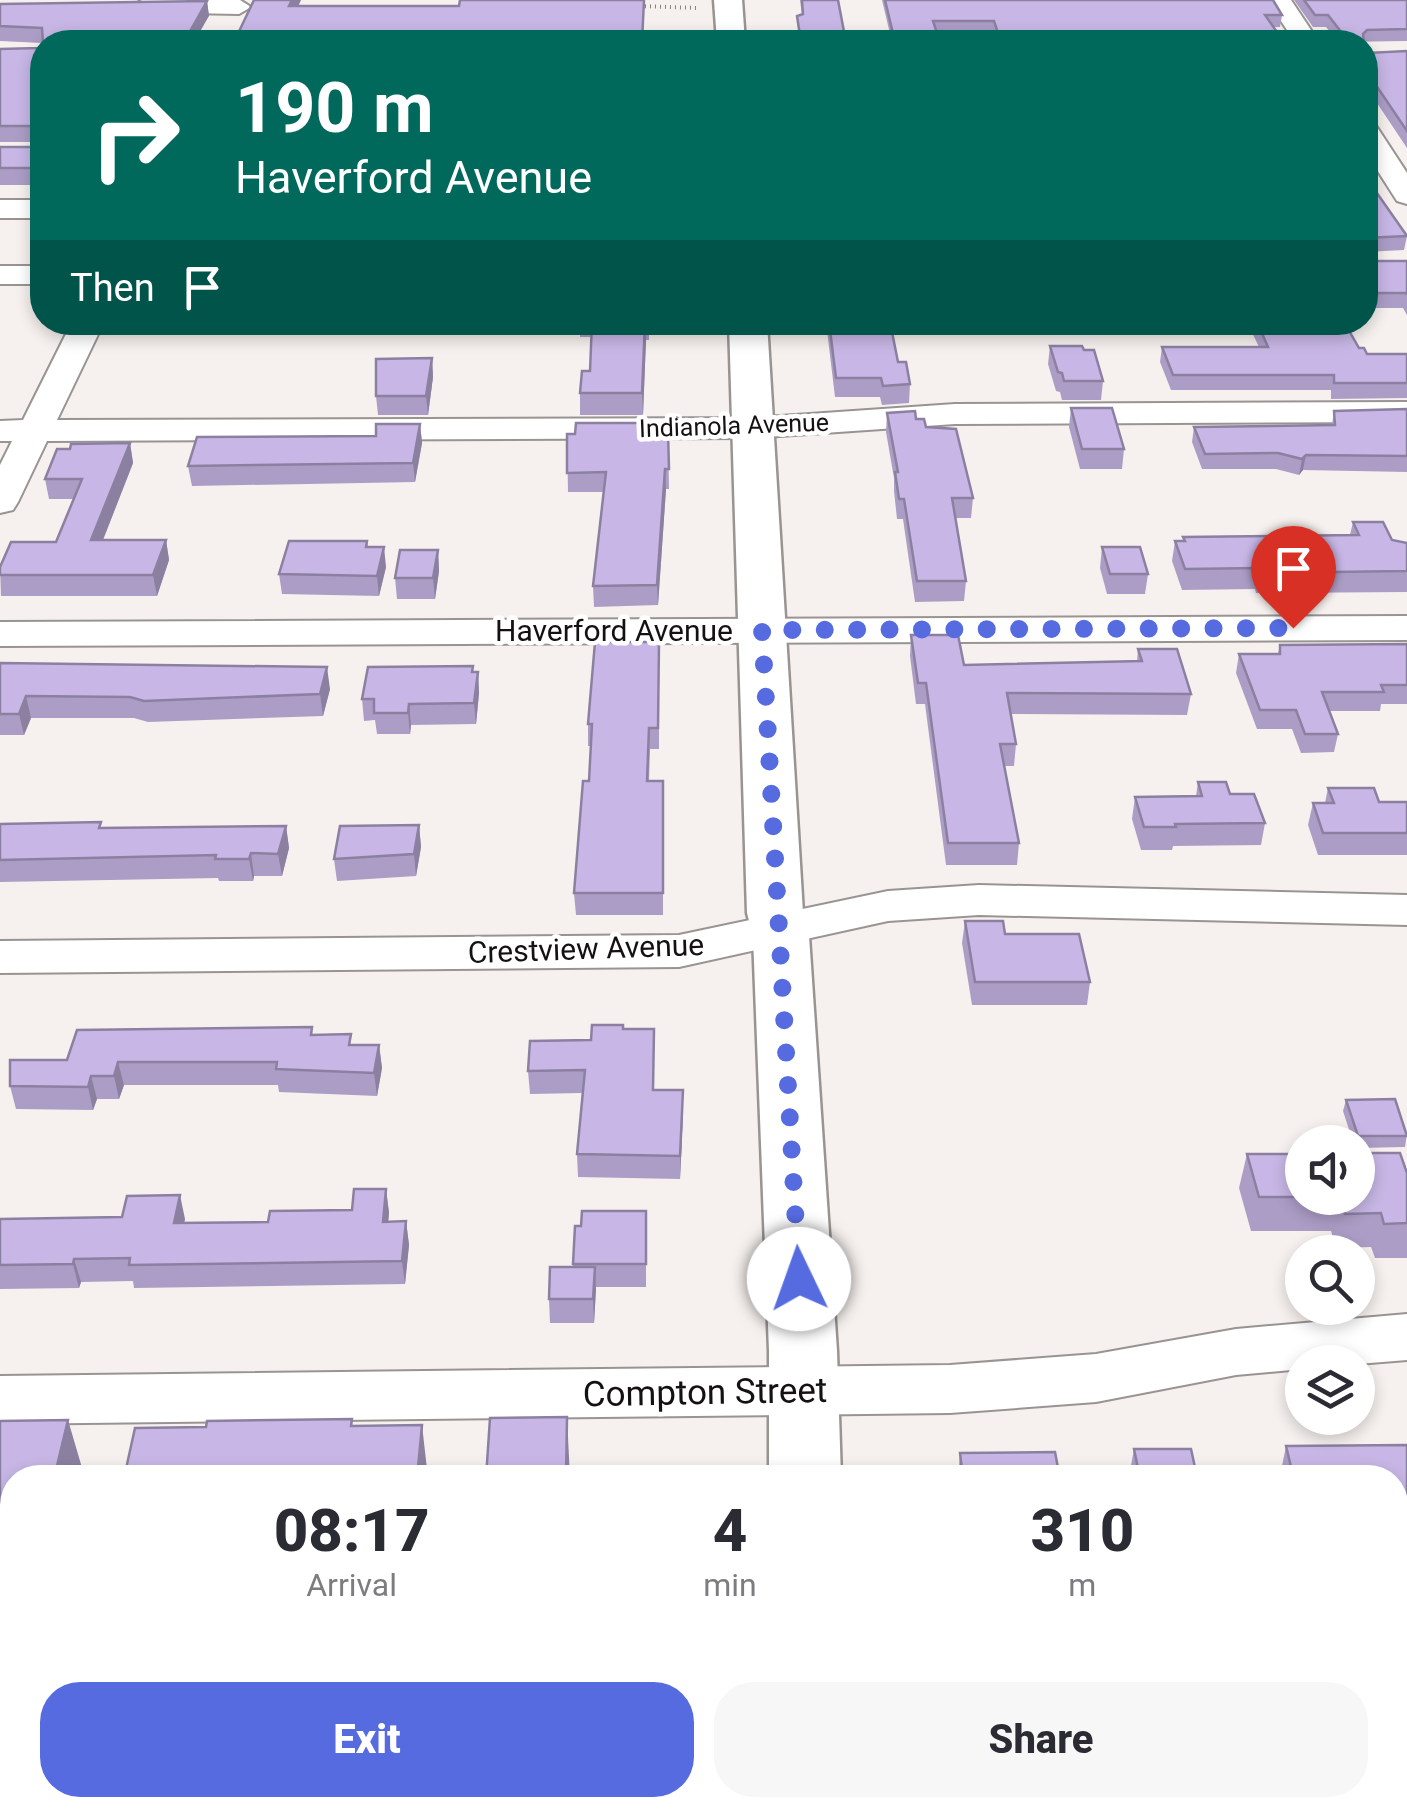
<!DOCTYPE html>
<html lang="en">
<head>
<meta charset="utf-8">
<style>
  :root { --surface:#fff; --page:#f7f7f7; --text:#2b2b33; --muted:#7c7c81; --accent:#576be1 }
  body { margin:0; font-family:Roboto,sans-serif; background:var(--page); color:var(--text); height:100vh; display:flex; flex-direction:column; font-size:38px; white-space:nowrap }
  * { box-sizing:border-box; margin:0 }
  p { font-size:32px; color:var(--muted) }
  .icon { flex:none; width:55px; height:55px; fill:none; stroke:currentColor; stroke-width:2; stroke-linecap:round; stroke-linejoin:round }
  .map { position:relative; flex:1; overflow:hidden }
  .panel { position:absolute; left:0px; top:1465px; width:1408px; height:352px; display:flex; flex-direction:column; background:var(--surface); border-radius:40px 40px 0 0; box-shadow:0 5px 15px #0003 }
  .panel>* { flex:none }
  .top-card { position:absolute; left:30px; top:30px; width:1348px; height:305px; border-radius:40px; box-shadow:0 5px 15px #0003; background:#00695c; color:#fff; overflow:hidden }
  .buttons { position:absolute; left:1285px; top:1125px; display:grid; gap:20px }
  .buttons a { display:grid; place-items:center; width:90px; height:90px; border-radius:50%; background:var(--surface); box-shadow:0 5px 15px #0003; font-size:50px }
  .pin { position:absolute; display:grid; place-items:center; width:85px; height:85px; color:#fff; margin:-102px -42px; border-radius:50% 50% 50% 0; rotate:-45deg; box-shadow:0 0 10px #0007 }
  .pin .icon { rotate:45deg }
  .me { position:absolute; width:110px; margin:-55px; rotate:357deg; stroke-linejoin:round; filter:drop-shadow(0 0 8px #0008) }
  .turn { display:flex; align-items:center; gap:35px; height:210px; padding:0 40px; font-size:45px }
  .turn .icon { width:130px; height:130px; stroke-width:2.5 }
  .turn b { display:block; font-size:70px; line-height:85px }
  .then { display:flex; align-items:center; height:95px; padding:0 40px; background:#0003; gap:20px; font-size:38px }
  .eta { display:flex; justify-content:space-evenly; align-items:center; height:170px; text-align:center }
  .eta b { font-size:60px; font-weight:800; line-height:70px }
  .button { display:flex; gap:20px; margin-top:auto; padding:20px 40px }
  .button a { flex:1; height:115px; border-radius:40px; background:var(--accent); color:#fff; font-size:40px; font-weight:800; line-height:115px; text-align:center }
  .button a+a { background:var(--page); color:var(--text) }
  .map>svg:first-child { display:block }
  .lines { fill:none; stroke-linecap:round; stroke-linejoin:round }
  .minor-casing { stroke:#999492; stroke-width:4 }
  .major-casing { stroke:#999492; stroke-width:5 }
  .path { stroke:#858280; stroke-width:4; stroke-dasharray:1 4; stroke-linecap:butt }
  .minor { fill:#fff; fill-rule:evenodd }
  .major { fill:#fff; fill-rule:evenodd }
  .wall { fill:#ac9dc6 }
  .shaded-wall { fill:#8c80a1 }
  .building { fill:#c8b7e6; stroke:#8c80a1; stroke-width:2.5 }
  .route { stroke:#576be1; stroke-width:18; stroke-dasharray:0 32.4 }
  .labels { text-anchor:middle; stroke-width:9; stroke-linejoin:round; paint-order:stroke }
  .far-street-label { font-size:25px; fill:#141211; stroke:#fff }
  .street-label { font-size:30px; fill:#141211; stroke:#fff }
  .near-street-label { font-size:35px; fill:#141211; stroke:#fff }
</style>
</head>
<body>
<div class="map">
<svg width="1407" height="1816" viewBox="0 0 1407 1816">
  <rect width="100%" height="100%" fill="#f6f1ee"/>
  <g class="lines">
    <g class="minor-casing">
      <g id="minor">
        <polygon points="142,0 240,0 251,7 239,14 135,12 131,7"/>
        <polygon points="1267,0 1291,0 1319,42 1295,42"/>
        <polygon points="1365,122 1375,124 1407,173 1407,204 1397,201 1365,151"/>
        <rect x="0" y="200" width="42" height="18"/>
        <rect x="0" y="266" width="42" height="18"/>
        <polygon points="72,322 104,322 57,420 752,418 955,404 1407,402 1407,422 955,424 752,438 47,441 18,502 13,510 0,513 0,465 12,441 0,441 0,421 23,420"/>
        <polygon points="1407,616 1407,640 0,646 0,622"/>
        <polygon points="979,885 1407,895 1407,925 979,915 888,921 679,967 0,973 0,941 679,935 888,891"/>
        <polygon points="1407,1314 1407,1360 1358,1364 1302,1362 1302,1369 1236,1375 1096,1402 950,1413 0,1424 0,1376 950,1365 1096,1354 1236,1329"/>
        <polygon points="233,1805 305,1805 304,1816 232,1816"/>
      </g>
    </g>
    <g class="major-casing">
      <g id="major">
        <polygon points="714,0 742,0 745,42 717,42"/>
        <polygon points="729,322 767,322 803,913 809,936 837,1351 841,1478 769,1478 769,1351 753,936 747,913"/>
        <rect x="785" y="1805" width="82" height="11"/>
      </g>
    </g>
    <polyline class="path" points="640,6 698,8"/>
    <use href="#minor" class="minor"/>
    <use href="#major" class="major"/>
  </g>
  <g class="wall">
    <polygon points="800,0 838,0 846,42 799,42 797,16 802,15"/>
    <polygon points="882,0 1273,0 1282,15 1280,27 1273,27 1284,42 996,42 993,33 937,33 940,42 892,42"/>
    <polygon points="1294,0 1407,0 1407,41 1338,42 1326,27 1313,27"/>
    <polygon points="207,1 209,16 42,43 0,41 0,4"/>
    <polygon points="42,45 42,185 0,185 0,147 42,147 42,142 0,142 0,49 39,48"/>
    <polygon points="1365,51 1367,53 1407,51 1407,148 1365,85"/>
    <polygon points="1365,176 1407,236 1404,250 1365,252 1365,261 1407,261 1407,315 1403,308 1365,308"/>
    <polygon points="126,322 218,322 217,326 127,327"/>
    <polygon points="580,322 656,322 649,324 649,340 646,340 643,415 580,415 580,393 590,371 592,337 580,337"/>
    <polygon points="826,322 890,322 898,362 910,384 909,403 882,405 880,397 835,397"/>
    <polygon points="1247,322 1344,322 1359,348 1367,354 1407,354 1407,398 1331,399 1331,390 1171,390 1160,362 1162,347 1259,347"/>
    <polygon points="1050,346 1084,350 1103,381 1101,400 1062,400 1060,392 1056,391 1048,364"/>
    <polygon points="432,358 433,377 428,415 378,415 376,396"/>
    <polygon points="1071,408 1124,449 1122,469 1080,469 1069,427"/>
    <polygon points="1407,409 1407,472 1303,470 1299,475 1276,469 1202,469 1192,442 1194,427 1332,425 1334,411"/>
    <polygon points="887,413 916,419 926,427 973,498 971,518 955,518 966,581 964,601 915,602 903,519 897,519 894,491 894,478 886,432"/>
    <polygon points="420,424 422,443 415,482 192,486 188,466 376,436"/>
    <polygon points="641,430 668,432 669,489 666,489 658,605 594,607 593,586 603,492 568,492 567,434"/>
    <polygon points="130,443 133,463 103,540 166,540 169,560 157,596 1,596 0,567 56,542 74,499 49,499 45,479 70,449"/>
    <polygon points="1353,522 1392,540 1407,543 1407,592 1256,593 1255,589 1182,590 1172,561 1175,541 1183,541 1183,537 1350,535"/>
    <polygon points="367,541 368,547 386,567 379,596 282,594 279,574"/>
    <polygon points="1102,547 1148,574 1145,594 1107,594 1100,568"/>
    <polygon points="438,550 439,571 435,599 397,599 395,578"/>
    <polygon points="911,635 964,665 1137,661 1138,649 1191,694 1187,715 1011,714 1016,744 1014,766 1004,766 1019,843 1017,865 946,865 925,704 916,704 910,656"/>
    <polygon points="659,642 659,749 650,749 649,781 663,781 663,915 576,915 574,893 589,781 591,746 588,746 588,724"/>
    <polygon points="1407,644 1407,704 1381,704 1380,711 1329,711 1338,734 1334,752 1301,753 1292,729 1257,729 1236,673 1239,654 1278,654 1280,645"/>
    <polygon points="0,663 330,689 323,716 148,722 134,718 31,718 24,735 0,735"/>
    <polygon points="473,666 473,672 478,672 479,693 476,724 411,725 410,734 377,734 375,720 364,721 362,699"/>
    <polygon points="1198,782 1230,794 1265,823 1261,845 1173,846 1172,850 1141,850 1132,819 1135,797 1196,796"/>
    <polygon points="1328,788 1379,802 1407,802 1407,855 1318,855 1308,825 1313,803 1325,803"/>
    <polygon points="0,824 102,828 286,826 289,848 282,876 254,876 253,881 219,881 218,878 0,882"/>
    <polygon points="419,825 421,847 416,876 337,881 334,859"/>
    <polygon points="965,921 1005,934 1090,982 1087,1005 972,1005 962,943"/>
    <polygon points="624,1029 654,1090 683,1113 680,1179 578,1177 577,1154 582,1093 530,1094 528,1071 591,1040"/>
    <polygon points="313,1035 352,1045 379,1045 382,1068 377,1096 279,1092 278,1085 124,1085 119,1099 97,1099 93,1110 16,1109 10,1086 67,1060"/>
    <polygon points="1346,1100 1407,1133 1405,1147 1358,1148 1358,1142 1353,1142 1343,1111"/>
    <polygon points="1247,1154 1302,1154 1302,1198 1358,1198 1407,1173 1407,1258 1375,1258 1371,1247 1336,1248 1331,1231 1251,1231 1239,1188"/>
    <polygon points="386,1189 389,1213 388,1222 406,1221 409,1245 405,1284 134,1288 133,1281 81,1282 79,1288 0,1289 0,1219 185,1219 184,1222 268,1222 352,1210"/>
    <polygon points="646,1211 646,1287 596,1287 594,1323 550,1323 549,1299 573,1267 575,1226 581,1226"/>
    <polygon points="0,1421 12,1792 0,1792"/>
    <polygon points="1407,1445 1407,1530 1404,1522 1395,1522 1395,1478 1131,1478 1130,1471 1134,1449 1196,1472 1281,1471 1286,1446"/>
    <polygon points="960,1453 1060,1478 958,1478"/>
    <rect x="1395" y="1714" width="12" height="73"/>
    <polygon points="1016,1805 1075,1805 1073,1813 1070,1813 1070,1816 1017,1816"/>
    <polygon points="1159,1805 1231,1805 1159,1808"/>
  </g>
  <g class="shaded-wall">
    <polygon points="292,0 301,0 291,23 289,6"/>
    <polygon points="207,1 209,16 194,42 184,42"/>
    <polygon points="645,322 646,340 643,415 642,393"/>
    <polygon points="432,358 433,377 428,415 426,396"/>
    <polygon points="420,424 422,443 415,482 413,463"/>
    <polygon points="130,443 133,463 95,560 91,540"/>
    <polygon points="1306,455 1303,470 1299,475 1302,459"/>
    <polygon points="665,469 666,489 658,605 657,585"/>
    <polygon points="166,540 169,560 157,596 153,575"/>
    <polygon points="384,547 386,567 379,596 377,576"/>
    <polygon points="438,550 439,571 435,599 433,578"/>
    <polygon points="327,667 330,689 323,716 320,694"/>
    <polygon points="478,672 479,693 476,724 474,703"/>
    <polygon points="26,696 31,718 24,735 19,714"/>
    <polygon points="409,704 411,725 410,734 408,713"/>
    <polygon points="419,825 421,847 416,876 414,854"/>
    <polygon points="286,826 289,848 282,876 278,854"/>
    <polygon points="251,853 254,876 253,881 249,859"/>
    <polygon points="379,1045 382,1068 377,1096 374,1073"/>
    <polygon points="118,1062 124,1085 119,1099 114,1076"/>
    <polygon points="91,1076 97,1099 93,1110 88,1087"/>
    <polygon points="683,1090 683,1113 680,1179 680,1156"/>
    <polygon points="386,1189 389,1213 386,1245 383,1222"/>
    <polygon points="180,1195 185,1219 179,1246 174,1223"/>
    <polygon points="406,1221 409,1245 405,1284 402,1261"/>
    <polygon points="74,1259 81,1282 79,1288 73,1264"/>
    <polygon points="595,1267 596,1290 594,1323 593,1299"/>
    <polygon points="567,1417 570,1478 566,1478"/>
    <polygon points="68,1420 85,1478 54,1478"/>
    <polygon points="422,1425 428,1478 417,1478"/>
    <polygon points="12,1641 12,1792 0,1759 0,1690"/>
    <polygon points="131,1805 138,1805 141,1816 129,1816"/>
  </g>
  <g class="building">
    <polygon points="254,0 292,0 289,6 459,6 460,0 644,0 642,42 234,42"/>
    <polygon points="802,0 838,0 846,42 801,42 797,16 803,14"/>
    <polygon points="885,0 1273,0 1282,15 1265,15 1284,42 1001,42 994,21 933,21 940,42 895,42"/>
    <polygon points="1304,0 1407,0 1407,29 1367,30 1363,34 1364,42 1349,42 1328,15 1315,15"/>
    <polygon points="207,1 184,42 43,42 42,28 0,26 0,4"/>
    <polygon points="42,45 42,168 0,168 0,147 42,147 42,126 0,126 0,49 39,48"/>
    <polygon points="1365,51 1367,53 1407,51 1407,131 1365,69 1368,68 1365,64"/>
    <polygon points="1365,176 1407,236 1365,238 1365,261 1407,261 1407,295 1406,293 1365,293"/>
    <polygon points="592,322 645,322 642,393 580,393 582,371 590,371"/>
    <polygon points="829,322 890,322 898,362 906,362 910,384 883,386 881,378 836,378"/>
    <polygon points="1257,322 1344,322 1359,348 1364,348 1367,354 1407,354 1407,383 1334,383 1334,375 1173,375 1162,347 1268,347"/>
    <polygon points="1050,346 1082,346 1084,350 1094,350 1103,381 1064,381 1062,373 1058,372"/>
    <polygon points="432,358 426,396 376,396 376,359"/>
    <polygon points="1071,408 1112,408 1124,449 1082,449"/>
    <polygon points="1407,409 1407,456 1306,455 1302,459 1278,453 1205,454 1194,427 1335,425 1334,411"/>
    <polygon points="915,411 916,419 924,419 926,427 956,429 973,498 952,498 966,581 917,581 904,499 899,499 895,472 898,472 887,413"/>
    <polygon points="576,423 641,423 641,430 668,432 669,469 665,469 657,585 593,586 606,472 567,473 567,434 575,434"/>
    <polygon points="376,424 420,424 413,463 188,466 197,437 376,436"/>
    <polygon points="130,443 91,540 166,540 153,575 0,575 0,567 11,542 56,542 82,479 45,479 57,449 70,449 71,444"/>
    <polygon points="1353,522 1383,522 1392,540 1407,543 1407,571 1260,573 1259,568 1185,569 1175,541 1185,541 1183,537 1359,535"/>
    <polygon points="289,541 367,541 366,547 384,547 377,576 279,574"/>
    <polygon points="1102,547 1140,547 1148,574 1110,574"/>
    <polygon points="400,550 438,550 433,578 395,578"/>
    <polygon points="911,635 958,635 964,665 1142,661 1138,649 1177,649 1191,694 1007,693 1016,744 1000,744 1019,843 948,843 926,683 918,683"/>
    <polygon points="595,642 659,642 658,728 649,728 647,781 663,781 663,893 574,893 583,781 589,781 592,724 588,724"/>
    <polygon points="1407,644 1407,685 1381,685 1384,692 1322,692 1338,734 1305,734 1296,710 1260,710 1239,654 1280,654 1280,645"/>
    <polygon points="0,663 327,667 320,694 144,701 130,697 26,696 19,714 0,714"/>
    <polygon points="473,666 472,672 478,672 474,703 409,704 408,713 374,713 374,699 362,699 368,667"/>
    <polygon points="1198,782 1226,782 1230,794 1254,794 1265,823 1175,824 1176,827 1144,827 1135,797 1202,796"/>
    <polygon points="1328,788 1374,788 1379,802 1407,802 1407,833 1323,833 1313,803 1334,803"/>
    <polygon points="101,822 99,828 286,826 278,854 251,853 249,859 215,859 216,855 0,860 0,824"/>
    <polygon points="419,825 414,854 334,859 340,826"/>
    <polygon points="965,921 1003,921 1005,934 1079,934 1090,982 975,982"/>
    <polygon points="592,1025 623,1025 623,1029 654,1029 653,1090 683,1090 680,1156 577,1154 585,1070 528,1071 530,1041 591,1040"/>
    <polygon points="312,1027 311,1035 351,1034 349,1045 379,1045 374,1073 276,1069 277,1062 118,1062 114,1076 91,1076 88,1087 10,1086 10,1060 67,1060 77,1030"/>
    <polygon points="1395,1099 1407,1136 1358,1136 1346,1100"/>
    <polygon points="1358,1153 1400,1153 1407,1173 1407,1223 1384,1224 1381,1213 1345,1214 1340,1198 1358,1198"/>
    <polygon points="1247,1154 1302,1154 1302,1197 1259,1197"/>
    <polygon points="354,1189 386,1189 383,1222 406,1221 402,1261 129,1265 130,1258 74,1259 73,1264 0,1265 0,1219 122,1217 127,1196 180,1195 174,1223 268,1222 270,1211 352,1210"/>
    <polygon points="582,1211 646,1211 646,1264 573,1264 575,1226 581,1226"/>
    <polygon points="550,1267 595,1267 593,1299 549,1299"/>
    <polygon points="567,1417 566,1478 486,1478 490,1418"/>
    <polygon points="352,1419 351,1426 422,1425 417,1478 124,1478 135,1428 206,1427 207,1421"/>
    <polygon points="68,1420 54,1478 12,1478 12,1641 0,1690 0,1421"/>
    <polygon points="1407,1445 1407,1500 1395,1500 1395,1478 1140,1478 1134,1449 1191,1449 1196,1472 1292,1471 1286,1446"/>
    <polygon points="1055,1452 1060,1478 963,1478 960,1453"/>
    <rect x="1395" y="1714" width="12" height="53"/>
    <polygon points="0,1794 12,1794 12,1805 131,1805 129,1816 0,1816"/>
    <polygon points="304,1805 551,1805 551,1816 302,1816"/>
    <polygon points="1032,1805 1070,1805 1071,1811 1033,1811"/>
  </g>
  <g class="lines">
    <polyline class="route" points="799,1279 762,630 1293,628"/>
  </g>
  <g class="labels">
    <g class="far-street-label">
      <text transform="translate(734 425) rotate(-2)" y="9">Indianola Avenue</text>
    </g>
    <g class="street-label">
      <text x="614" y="641">Haverford Avenue</text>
      <text transform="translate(586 949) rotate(-2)" y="10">Crestview Avenue</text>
    </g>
    <g class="near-street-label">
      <text transform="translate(705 1392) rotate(-1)" y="12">Compton Street</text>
    </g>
  </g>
</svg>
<div class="buttons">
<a><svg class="icon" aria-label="sound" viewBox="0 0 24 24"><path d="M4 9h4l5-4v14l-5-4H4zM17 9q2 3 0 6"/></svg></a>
<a><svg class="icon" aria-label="search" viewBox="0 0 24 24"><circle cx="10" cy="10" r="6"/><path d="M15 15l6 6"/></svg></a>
<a><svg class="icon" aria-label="layers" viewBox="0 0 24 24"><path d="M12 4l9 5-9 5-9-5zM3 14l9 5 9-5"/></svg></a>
</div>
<div class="pin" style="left:1293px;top:628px;background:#d93025"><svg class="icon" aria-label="arrive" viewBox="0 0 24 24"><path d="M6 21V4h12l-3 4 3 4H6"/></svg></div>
<svg class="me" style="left:799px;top:1279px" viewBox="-20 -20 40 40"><circle r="19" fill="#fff"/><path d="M0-13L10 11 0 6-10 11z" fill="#576be1"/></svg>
<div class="top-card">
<div class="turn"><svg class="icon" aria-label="right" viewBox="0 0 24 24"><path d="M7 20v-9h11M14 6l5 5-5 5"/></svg><div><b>190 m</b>Haverford Avenue</div></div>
<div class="then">Then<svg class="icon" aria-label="arrive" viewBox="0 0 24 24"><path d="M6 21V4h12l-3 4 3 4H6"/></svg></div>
</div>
<section class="panel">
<div class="eta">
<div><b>08:17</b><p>Arrival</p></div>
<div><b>4</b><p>min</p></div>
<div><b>310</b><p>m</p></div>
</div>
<div class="button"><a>Exit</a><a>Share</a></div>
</section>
</div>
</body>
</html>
